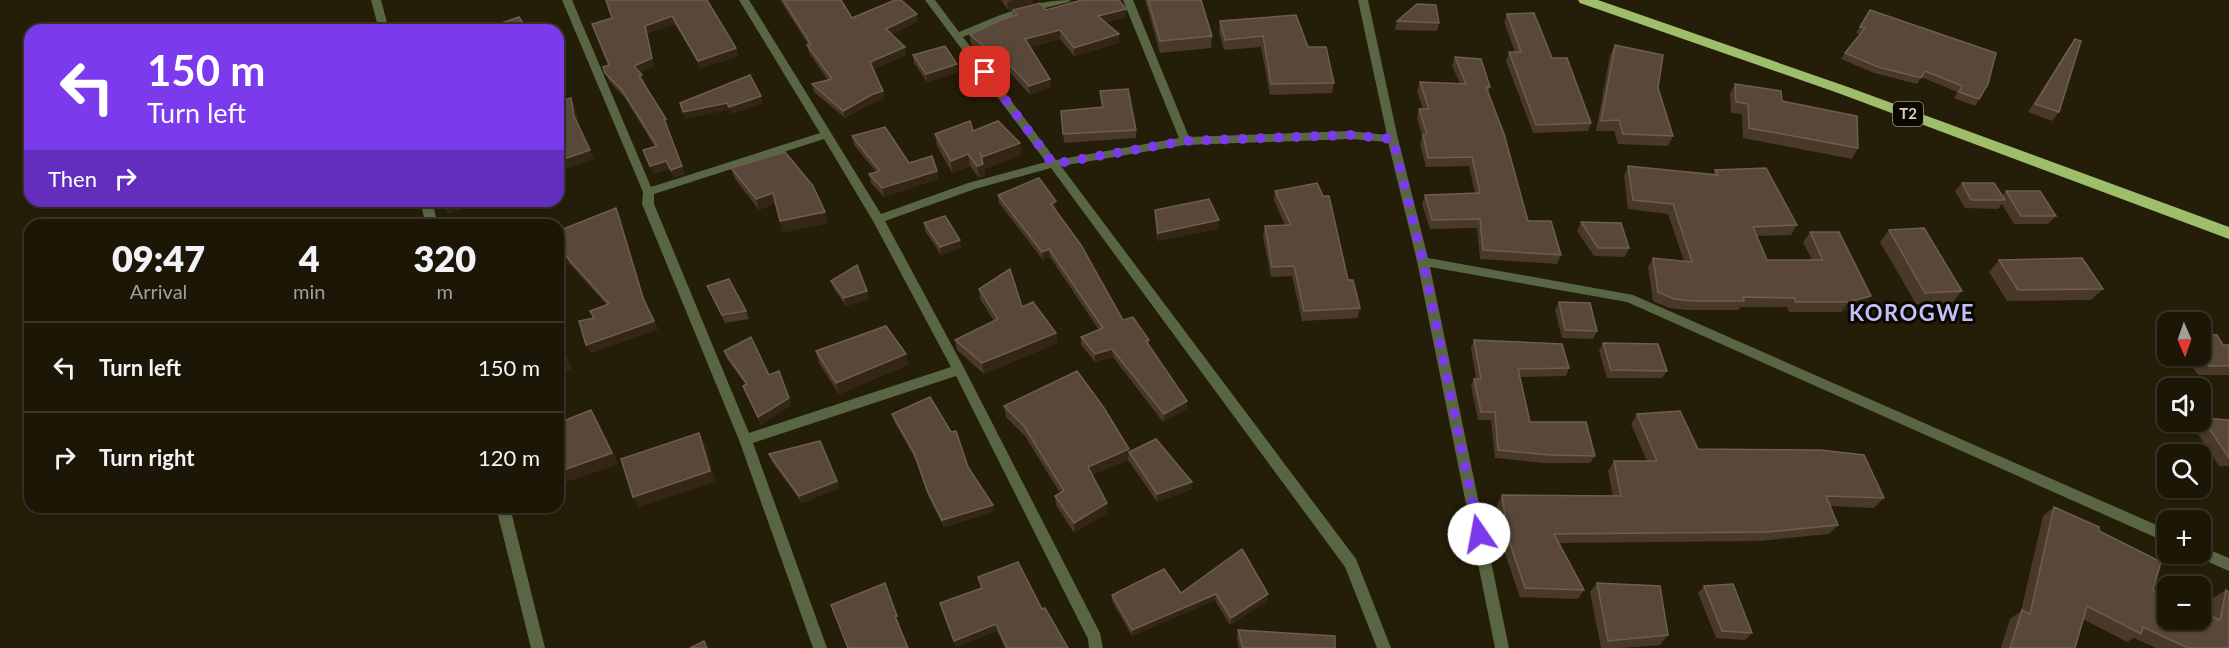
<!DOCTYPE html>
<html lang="en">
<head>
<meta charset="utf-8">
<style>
  :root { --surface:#1b1605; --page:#282313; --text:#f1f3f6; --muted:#a09f9a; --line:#393527 }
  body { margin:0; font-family:Lato,sans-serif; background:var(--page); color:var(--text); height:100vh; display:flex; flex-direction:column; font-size:22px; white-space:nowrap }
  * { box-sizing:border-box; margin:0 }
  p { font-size:20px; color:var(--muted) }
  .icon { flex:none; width:33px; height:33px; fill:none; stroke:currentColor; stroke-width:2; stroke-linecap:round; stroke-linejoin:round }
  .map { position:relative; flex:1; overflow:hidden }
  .details { position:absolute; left:24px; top:219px; width:540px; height:294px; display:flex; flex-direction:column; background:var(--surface); border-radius:18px; box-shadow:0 2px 4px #0004,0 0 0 2px var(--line) }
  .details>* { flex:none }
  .top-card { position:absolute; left:24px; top:24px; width:540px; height:183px; border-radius:18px; box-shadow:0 2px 4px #0004,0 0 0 2px var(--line); background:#7c3aed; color:#fff; overflow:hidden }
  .needle { width:39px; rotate:178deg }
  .fabs { position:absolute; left:2157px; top:312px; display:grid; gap:12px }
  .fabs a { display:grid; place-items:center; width:54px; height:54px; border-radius:12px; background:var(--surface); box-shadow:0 2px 4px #0004,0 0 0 2px var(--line); font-size:30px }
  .pin { position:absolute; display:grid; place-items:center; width:51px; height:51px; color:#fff; margin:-26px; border-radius:12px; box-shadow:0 3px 9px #0006 }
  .me { position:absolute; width:66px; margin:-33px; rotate:348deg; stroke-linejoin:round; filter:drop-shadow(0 0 4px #0008) }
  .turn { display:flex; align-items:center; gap:21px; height:126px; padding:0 24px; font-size:27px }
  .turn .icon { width:78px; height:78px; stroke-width:2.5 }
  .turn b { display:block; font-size:42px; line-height:51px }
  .then { display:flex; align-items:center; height:57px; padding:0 24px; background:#0003; gap:12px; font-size:22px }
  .eta { display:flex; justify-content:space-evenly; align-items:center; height:102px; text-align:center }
  .eta b { font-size:36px; font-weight:800; line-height:42px }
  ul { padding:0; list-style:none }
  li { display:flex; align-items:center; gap:18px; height:90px; padding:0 24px; border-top:2px solid var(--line) }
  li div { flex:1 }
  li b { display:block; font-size:22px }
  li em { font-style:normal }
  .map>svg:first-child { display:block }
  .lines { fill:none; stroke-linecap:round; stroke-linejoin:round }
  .minor { fill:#586643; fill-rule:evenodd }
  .trunk { fill:#9ebe6c; fill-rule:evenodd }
  .wall { fill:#4a3829 }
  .shaded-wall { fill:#342614 }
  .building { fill:#59483a; stroke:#6d5e4f; stroke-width:1.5 }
  .route { stroke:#7c3aed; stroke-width:10; stroke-dasharray:0 18 }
  .labels { text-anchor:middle; stroke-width:6; stroke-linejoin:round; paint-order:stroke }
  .shield { fill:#0b0802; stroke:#9a968a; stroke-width:1.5 }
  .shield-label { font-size:15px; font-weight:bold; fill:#d7d3c5 }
  .district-label { font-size:22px; font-weight:bold; letter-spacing:1.5px; fill:#c0c1fa; stroke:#0b0802 }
</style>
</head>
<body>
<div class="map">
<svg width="2229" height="648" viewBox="0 0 2229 648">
  <rect width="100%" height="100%" fill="#241d07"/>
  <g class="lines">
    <g class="minor">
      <polygon points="371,0 381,0 389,30 379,30"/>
      <path d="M 562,0 L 572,0 L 651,187 L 820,133 L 739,0 L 749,0 L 881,214 L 968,183 L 1046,162 L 925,0 L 935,0 L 959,32 C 995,17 1031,0 1071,0 L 1069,2 L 1016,15 L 963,37 L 1056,160 L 1179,138 L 1123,0 L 1133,0 L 1189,137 L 1350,131 L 1387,135 L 1358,0 L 1368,0 L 1398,139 L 1428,258 L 1633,295 L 2168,530 L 2168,543 L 1627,302 L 1430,267 L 1509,648 L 1495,648 L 1417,261 L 1388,142 L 1350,139 L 1185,145 L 1061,166 L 1356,559 L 1391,648 L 1377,648 L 1345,567 L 1051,168 L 975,189 L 885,221 L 963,366 L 1100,633 L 1103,648 L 1089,648 L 1088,639 L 956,376 L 753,443 L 827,648 L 813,648 L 739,440 L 642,204 L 643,192 ZM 824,139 L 873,221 L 951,367 L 749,433 L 654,204 L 654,194 Z"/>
      <polygon points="420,201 432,201 438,225 426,225"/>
      <polygon points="496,507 510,507 545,648 531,648"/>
      <polygon points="2200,546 2229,558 2229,571 2195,556 2194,554 2200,554"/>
    </g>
    <polygon class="trunk" points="1578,0 1598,0 1848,87 2229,227 2229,239 1838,93 1580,3"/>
  </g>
  <g class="wall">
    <polygon points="707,0 739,56 701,68 675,24 647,33 654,66 639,72 642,75 645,83 644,83 669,126 667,127 685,174 674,177 669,169 653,174 655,147 625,98 609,81 603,67 609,65 612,18"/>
    <polygon points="780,0 841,0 852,18 918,21 892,35 905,47 906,55 873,69 883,91 884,99 874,102 845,118 814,92 812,84 828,80 809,53 807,45 808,44"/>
    <polygon points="1001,0 1033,0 1033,3 1008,10"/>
    <polygon points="1145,0 1201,0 1212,36 1211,48 1160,53"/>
    <polygon points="1013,10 1046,10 1126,17 1105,22 1119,34 1119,43 1074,56 1060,39 1030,47 1050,79 1051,87 1030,95 999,60 994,63 971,44 970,35 1013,16"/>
    <polygon points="1870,10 1979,99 1975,106 1954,98 1957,92 1921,77 1917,84 1874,73 1841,59 1845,53 1860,34 1856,33"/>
    <polygon points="1507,14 1552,58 1591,123 1588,131 1533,133 1506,61 1509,52 1515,52 1504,22"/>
    <polygon points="1220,21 1308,47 1334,83 1332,93 1270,95 1261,47 1224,50 1219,32"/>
    <polygon points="1397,21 1439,23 1437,31 1395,30"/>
    <polygon points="2075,39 2059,112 2052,121 2028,112 2069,47"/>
    <polygon points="1615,45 1658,88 1673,136 1668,146 1618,144 1614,131 1596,131 1610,55"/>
    <polygon points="913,55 958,72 927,82 914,63"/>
    <polygon points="1455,57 1490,87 1488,93 1528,221 1561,255 1557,264 1480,259 1477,228 1430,229 1422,204 1425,195 1475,193 1469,166 1426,167 1420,144 1422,136 1417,118 1419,109 1423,109 1417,91 1420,82 1460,83 1452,66"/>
    <polygon points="1735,84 1858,148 1852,159 1743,138 1742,114 1731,113 1730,94"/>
    <polygon points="1100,91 1136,130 1136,138 1064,143 1061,111 1102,108"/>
    <polygon points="973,131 1020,143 1021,155 984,169 985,176 979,178 970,166 952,173 937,146 935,134"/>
    <polygon points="852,136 909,163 937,171 938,179 884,197 871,183 869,174 876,172 854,145"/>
    <polygon points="1628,166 1713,175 1715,170 1797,225 1791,235 1757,236 1767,260 1812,260 1803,242 1810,232 1864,305 1841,312 1789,312 1787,307 1741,307 1738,310 1687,310 1669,308 1653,301 1648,267 1653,258 1684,261 1668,214 1628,209 1624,176"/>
    <polygon points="731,168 825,212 828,223 783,232 775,203 759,210 735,179"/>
    <polygon points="1962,183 2002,196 2006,191 2056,216 2048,224 2014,224 2002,204 1998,209 1965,208 1955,191"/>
    <polygon points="1275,191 1348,280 1360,308 1358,318 1302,321 1292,276 1271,277 1263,236 1265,226 1285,225 1274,200"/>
    <polygon points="998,195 1057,209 1055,210 1123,320 1149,340 1149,345 1187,409 1163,422 1113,357 1095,362 1081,345 1081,337 1099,330 1050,257 1043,260 999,203"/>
    <polygon points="1155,210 1218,229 1157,241 1155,218"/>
    <polygon points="620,217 646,306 658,329 591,353 586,345 594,318 607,305 570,264 565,265 560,257"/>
    <polygon points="1581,222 1629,248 1625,257 1594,256 1577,231"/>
    <polygon points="924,223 961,248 941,255 925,231"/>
    <polygon points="1889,230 1962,291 1952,303 1916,304 1880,242"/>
    <polygon points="1999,260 2103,289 2091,300 2007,301 1989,272"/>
    <polygon points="831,281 869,299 846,306 834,289"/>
    <polygon points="707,286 746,311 749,319 725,323"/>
    <polygon points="979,289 1022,307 1056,333 1057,343 984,374 957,350 955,340 994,321 980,299"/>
    <polygon points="1559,302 1597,331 1593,339 1562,338 1555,310"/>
    <polygon points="2200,334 2223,345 2229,345 2229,375 2198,375 2185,356 2200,356"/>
    <polygon points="1474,340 1569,368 1566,376 1520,377 1530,422 1595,456 1590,463 1545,463 1495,458 1491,420 1478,420 1471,386 1474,379 1476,379 1471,348"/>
    <polygon points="1603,343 1667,371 1662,378 1607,378 1599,351"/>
    <polygon points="724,351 769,375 791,405 761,425 746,394 746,385 727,359"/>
    <polygon points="816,351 906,354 908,365 839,394 819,363"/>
    <polygon points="1004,406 1129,452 1192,482 1192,489 1157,502 1128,460 1092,475 1107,503 1107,513 1074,533 1056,505 1055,496 1060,493 1025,436 1006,417"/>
    <polygon points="892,414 994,512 944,527 929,498 916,460 894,421"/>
    <polygon points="1637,414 1698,449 1884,498 1874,508 1830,506 1838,525 1829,534 1759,541 1559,543 1584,590 1578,599 1520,597 1503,548 1497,505 1502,495 1613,496 1608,471 1614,461 1647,461 1631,424"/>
    <polygon points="2202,418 2229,420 2229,466 2219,466 2193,426 2198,422 2200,422 2200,420"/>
    <polygon points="769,454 837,481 839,488 802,503 772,462"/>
    <polygon points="2054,507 2099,531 2153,590 2208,615 2211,599 2226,590 2229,648 2156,648 2134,638 2127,642 2083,619 2075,648 2001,648 2010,619 2021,611 2043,516"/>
    <polygon points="1242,549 1267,601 1230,625 1215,600 1132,636 1112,601 1112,595 1181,593"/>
    <polygon points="978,577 1042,609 1068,648 1005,648 997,631 956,647 940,603 981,588"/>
    <polygon points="1597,583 1668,635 1660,645 1622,648 1601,648 1590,592"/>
    <polygon points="1704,586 1752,633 1745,640 1716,638 1698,593"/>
    <polygon points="1238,630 1335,648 1239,648 1237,639"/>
  </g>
  <g class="shaded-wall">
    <polygon points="1012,0 1033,0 1033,3 1008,10 1007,2"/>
    <polygon points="1126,9 1126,17 1098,24 1098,16"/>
    <polygon points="917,14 918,21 888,37 886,29"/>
    <polygon points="672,16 675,24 647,33 654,66 637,74 634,66 645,26"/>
    <polygon points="1060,30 1060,39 1026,48 1025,39"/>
    <polygon points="1119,34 1119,43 1074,56 1074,48"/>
    <polygon points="905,47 906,55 871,70 870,62"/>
    <polygon points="736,48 739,56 701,68 698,61"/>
    <polygon points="998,52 999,60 994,63 993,54"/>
    <polygon points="957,64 958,72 927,82 926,74"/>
    <polygon points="642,75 645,83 642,84 639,76"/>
    <polygon points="1050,79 1051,87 1030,95 1029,86"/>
    <polygon points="883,91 884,99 874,102 845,118 843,111 873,94"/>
    <polygon points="761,96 763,104 731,114 729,107"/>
    <polygon points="571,98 576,108 579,125 574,116"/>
    <polygon points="727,103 729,110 685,119 683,112"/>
    <polygon points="664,119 666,119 669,126 667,127"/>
    <polygon points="1020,143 1021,155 984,169 985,176 979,178 977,166 983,164 982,157"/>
    <polygon points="590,150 594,159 558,172 558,161"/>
    <polygon points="968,154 970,166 952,173 951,161"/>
    <polygon points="666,161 669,169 653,174 650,166"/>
    <polygon points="682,166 685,174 674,177 671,170"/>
    <polygon points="937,171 938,179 884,197 882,188"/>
    <polygon points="773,193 776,203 759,210 756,199"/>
    <polygon points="453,201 488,201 448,214 442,205"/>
    <polygon points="1056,201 1057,209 1051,212 1051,204"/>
    <polygon points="616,208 620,217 647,306 643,298"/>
    <polygon points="825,212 828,223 783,232 780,221"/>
    <polygon points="1219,220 1218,229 1157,241 1158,233"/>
    <polygon points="960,240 961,248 941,255 940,247"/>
    <polygon points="1049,249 1050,257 1043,260 1042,252"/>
    <polygon points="566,256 570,264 565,265 560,257"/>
    <polygon points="867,291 869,299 846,306 844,298"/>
    <polygon points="1871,296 1864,305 1841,312 1848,302"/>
    <polygon points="654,321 658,329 591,353 586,345"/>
    <polygon points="1056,333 1057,343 984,374 982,363"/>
    <polygon points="558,334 572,369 558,374"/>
    <polygon points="1112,349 1113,357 1095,362 1095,354"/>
    <polygon points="906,354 908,365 839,394 836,383"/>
    <polygon points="779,371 791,405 761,425 758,417"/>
    <polygon points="1187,401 1187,409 1163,422 1164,414"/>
    <polygon points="591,410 598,421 619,464 558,485 558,472"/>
    <polygon points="699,433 705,444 716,482 639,507 633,497"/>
    <polygon points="1129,449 1128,460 1088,477 1088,467"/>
    <polygon points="837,481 839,488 802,503 799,496"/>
    <polygon points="1192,482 1192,489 1157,502 1157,494"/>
    <polygon points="1107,503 1107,513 1074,533 1074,523"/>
    <polygon points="993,505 994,512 944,527 942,520"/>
    <polygon points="1216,594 1215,600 1132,636 1132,630"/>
    <polygon points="1268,594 1267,601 1230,625 1231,618"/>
    <polygon points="996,624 997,631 956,647 954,641"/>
  </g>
  <g class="building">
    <polygon points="606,0 707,0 736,48 698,61 672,16 645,26 652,58 634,66 642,75 639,76 666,119 664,119 682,166 671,170 666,161 650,166 643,150 657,146 622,90 605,73 603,67 609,65 592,24 612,18"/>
    <polygon points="783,0 841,0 852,18 895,0 901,0 917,14 886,29 905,47 870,62 883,91 873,94 843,111 812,84 832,79 807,45 811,44"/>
    <polygon points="1082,0 1119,0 1126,9 1098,16 1119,34 1074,48 1060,30 1025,39 1050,79 1029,86 998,52 993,54 970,35 1003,19 1017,15 1013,10 1040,3 1046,10"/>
    <polygon points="1148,0 1201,0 1212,36 1160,41"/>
    <polygon points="1417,4 1436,5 1439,23 1397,21"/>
    <polygon points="1870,10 1996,53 1988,84 1979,99 1959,92 1962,86 1925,71 1921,78 1878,67 1845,53 1865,28 1860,27"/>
    <polygon points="1534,13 1552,58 1567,58 1591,123 1536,125 1509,52 1521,52 1507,14"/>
    <polygon points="1296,15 1308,47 1326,47 1334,83 1271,84 1263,36 1225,40 1220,21"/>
    <polygon points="519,17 527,30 481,30"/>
    <polygon points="2075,39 2081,41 2059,112 2035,104"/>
    <polygon points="1615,45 1663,55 1658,88 1673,136 1623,134 1619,120 1601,121"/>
    <polygon points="945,46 957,64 926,74 913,55"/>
    <polygon points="1455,57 1481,59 1490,87 1486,87 1504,134 1528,221 1551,221 1561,255 1483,250 1480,219 1432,220 1425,195 1480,193 1472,157 1428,158 1423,135 1427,134 1419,109 1429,109 1420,82 1466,84"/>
    <polygon points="750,75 761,96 729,107 727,103 683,112 680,103"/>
    <polygon points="1735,84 1781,91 1782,101 1857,116 1858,148 1749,128 1748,104 1736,102"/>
    <polygon points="1128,89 1136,130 1063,134 1061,111 1103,107 1100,91"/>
    <polygon points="571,98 574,116 590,150 558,161 558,102"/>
    <polygon points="970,121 973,131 998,121 1020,143 982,157 980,152 983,164 977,166 968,154 951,161 935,134"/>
    <polygon points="885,127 909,163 932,156 937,171 882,188 869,174 880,171 852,136"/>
    <polygon points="785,152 813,186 825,212 780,221 773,193 756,199 731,168"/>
    <polygon points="1628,166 1718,175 1715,170 1766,168 1797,225 1753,227 1767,260 1823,260 1810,232 1839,232 1871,296 1848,302 1796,302 1794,298 1743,297 1744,301 1692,301 1674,299 1658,292 1653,258 1692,262 1673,204 1633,200"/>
    <polygon points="1039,178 1056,201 1051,204 1081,245 1123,320 1133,317 1149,340 1146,341 1187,401 1164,414 1112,349 1095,354 1081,337 1103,328 1049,249 1042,252 998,195"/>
    <polygon points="1317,183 1323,196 1329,196 1348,280 1353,280 1360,308 1304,311 1294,266 1272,267 1265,226 1291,225 1275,191"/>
    <polygon points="1962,183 1994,183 2005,200 1971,200"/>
    <polygon points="2006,191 2040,191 2056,216 2021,216"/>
    <polygon points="1209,199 1219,220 1158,233 1155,210"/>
    <polygon points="440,201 453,201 442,205"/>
    <polygon points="616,208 643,298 654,321 586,345 579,321 594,318 590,311 609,304 566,256 560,257 558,249 558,231"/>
    <polygon points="945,216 960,240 940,247 924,223"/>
    <polygon points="1581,222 1621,223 1629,248 1598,248"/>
    <polygon points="1924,228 1962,291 1925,293 1889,230"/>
    <polygon points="2082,258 2103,289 2018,290 1999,260"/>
    <polygon points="857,265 867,291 844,298 831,281"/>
    <polygon points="1010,269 1022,307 1033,302 1056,333 982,363 955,340 998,319 979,289"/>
    <polygon points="729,279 746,311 722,315 707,286"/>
    <polygon points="1559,302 1590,303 1597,331 1565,330"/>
    <polygon points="886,326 906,354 836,383 816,351"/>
    <polygon points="2200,334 2217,335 2223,345 2229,345 2229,366 2209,366 2200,351"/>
    <polygon points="751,337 769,375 779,371 789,398 758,417 743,386 747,384 724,351"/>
    <polygon points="558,340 565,358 558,361"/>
    <polygon points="1474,340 1562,344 1569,368 1518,369 1530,422 1586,422 1595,456 1549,455 1498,450 1495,412 1481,412 1474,379 1481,379"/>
    <polygon points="1603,343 1658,344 1667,371 1611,370"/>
    <polygon points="1077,371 1104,408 1129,449 1088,467 1107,503 1074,523 1055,496 1064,491 1024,426 1004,406"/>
    <polygon points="930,397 951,432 956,431 968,467 993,505 942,520 927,490 914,453 892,414"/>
    <polygon points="591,410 612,453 558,472 558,423"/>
    <polygon points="1680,411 1698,449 1820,450 1864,455 1884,498 1826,496 1838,525 1767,532 1554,534 1584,590 1525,588 1508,538 1502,495 1621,496 1614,461 1657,461 1637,414"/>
    <polygon points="2202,418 2229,420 2229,458"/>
    <polygon points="699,433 710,471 633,497 621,459"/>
    <polygon points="1156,439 1192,482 1157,494 1129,452"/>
    <polygon points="820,441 837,481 799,496 769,454"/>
    <polygon points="2054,507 2099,527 2099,531 2161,562 2153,590 2168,596 2168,620 2200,620 2200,611 2220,620 2226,590 2229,592 2229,648 2188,648 2143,627 2141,634 2087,606 2075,648 2010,648 2022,610 2030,614"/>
    <polygon points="1242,549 1268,594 1231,618 1216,594 1132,630 1112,595 1164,569 1181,593"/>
    <polygon points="1018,562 1042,609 1045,608 1068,648 1007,648 996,624 954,641 940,603 982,588 978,577"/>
    <polygon points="885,583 897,616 895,616 908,648 848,648 831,605"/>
    <polygon points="1597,583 1660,586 1668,635 1608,641"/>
    <polygon points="1733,584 1752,633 1722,631 1704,586"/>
    <polygon points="1238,630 1335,636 1335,648 1243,648"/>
    <polygon points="704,641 707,648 690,648"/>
  </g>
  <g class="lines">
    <polyline class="route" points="985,72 1053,164 1185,141 1350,135 1393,139 1423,261 1479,534"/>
  </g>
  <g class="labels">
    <rect class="shield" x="1893" y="102" width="30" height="24" rx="4.5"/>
    <g class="shield-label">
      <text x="1908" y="119">T2</text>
    </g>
    <g class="district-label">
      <text x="1912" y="321">KOROGWE</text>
    </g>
  </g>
</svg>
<div class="fabs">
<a><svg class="needle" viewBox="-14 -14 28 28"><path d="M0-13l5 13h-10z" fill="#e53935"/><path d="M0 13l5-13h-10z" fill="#a09f9a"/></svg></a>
<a><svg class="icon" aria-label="sound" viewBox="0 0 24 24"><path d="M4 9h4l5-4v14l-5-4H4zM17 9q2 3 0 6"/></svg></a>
<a><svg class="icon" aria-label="search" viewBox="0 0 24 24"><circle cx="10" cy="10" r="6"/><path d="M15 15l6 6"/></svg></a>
<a>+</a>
<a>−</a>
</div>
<div class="pin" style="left:985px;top:72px;background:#d93025"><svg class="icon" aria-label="arrive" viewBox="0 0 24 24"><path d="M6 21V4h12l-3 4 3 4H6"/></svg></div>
<svg class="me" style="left:1479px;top:534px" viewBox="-20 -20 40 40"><circle r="19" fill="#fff"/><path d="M0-13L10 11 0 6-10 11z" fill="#7c3aed"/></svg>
<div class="top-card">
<div class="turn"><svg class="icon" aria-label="left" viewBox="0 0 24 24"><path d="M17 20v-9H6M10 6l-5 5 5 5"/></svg><div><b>150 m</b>Turn left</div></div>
<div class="then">Then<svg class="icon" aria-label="right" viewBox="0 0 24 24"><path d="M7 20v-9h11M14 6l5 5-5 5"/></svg></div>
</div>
<section class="details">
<div class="eta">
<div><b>09:47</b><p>Arrival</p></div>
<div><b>4</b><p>min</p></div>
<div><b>320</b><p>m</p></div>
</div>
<ul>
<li><svg class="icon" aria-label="left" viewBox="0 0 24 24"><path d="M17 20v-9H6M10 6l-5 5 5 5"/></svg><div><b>Turn left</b></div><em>150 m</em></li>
<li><svg class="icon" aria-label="right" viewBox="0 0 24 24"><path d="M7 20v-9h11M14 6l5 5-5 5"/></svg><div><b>Turn right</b></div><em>120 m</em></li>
</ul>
</section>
</div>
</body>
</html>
